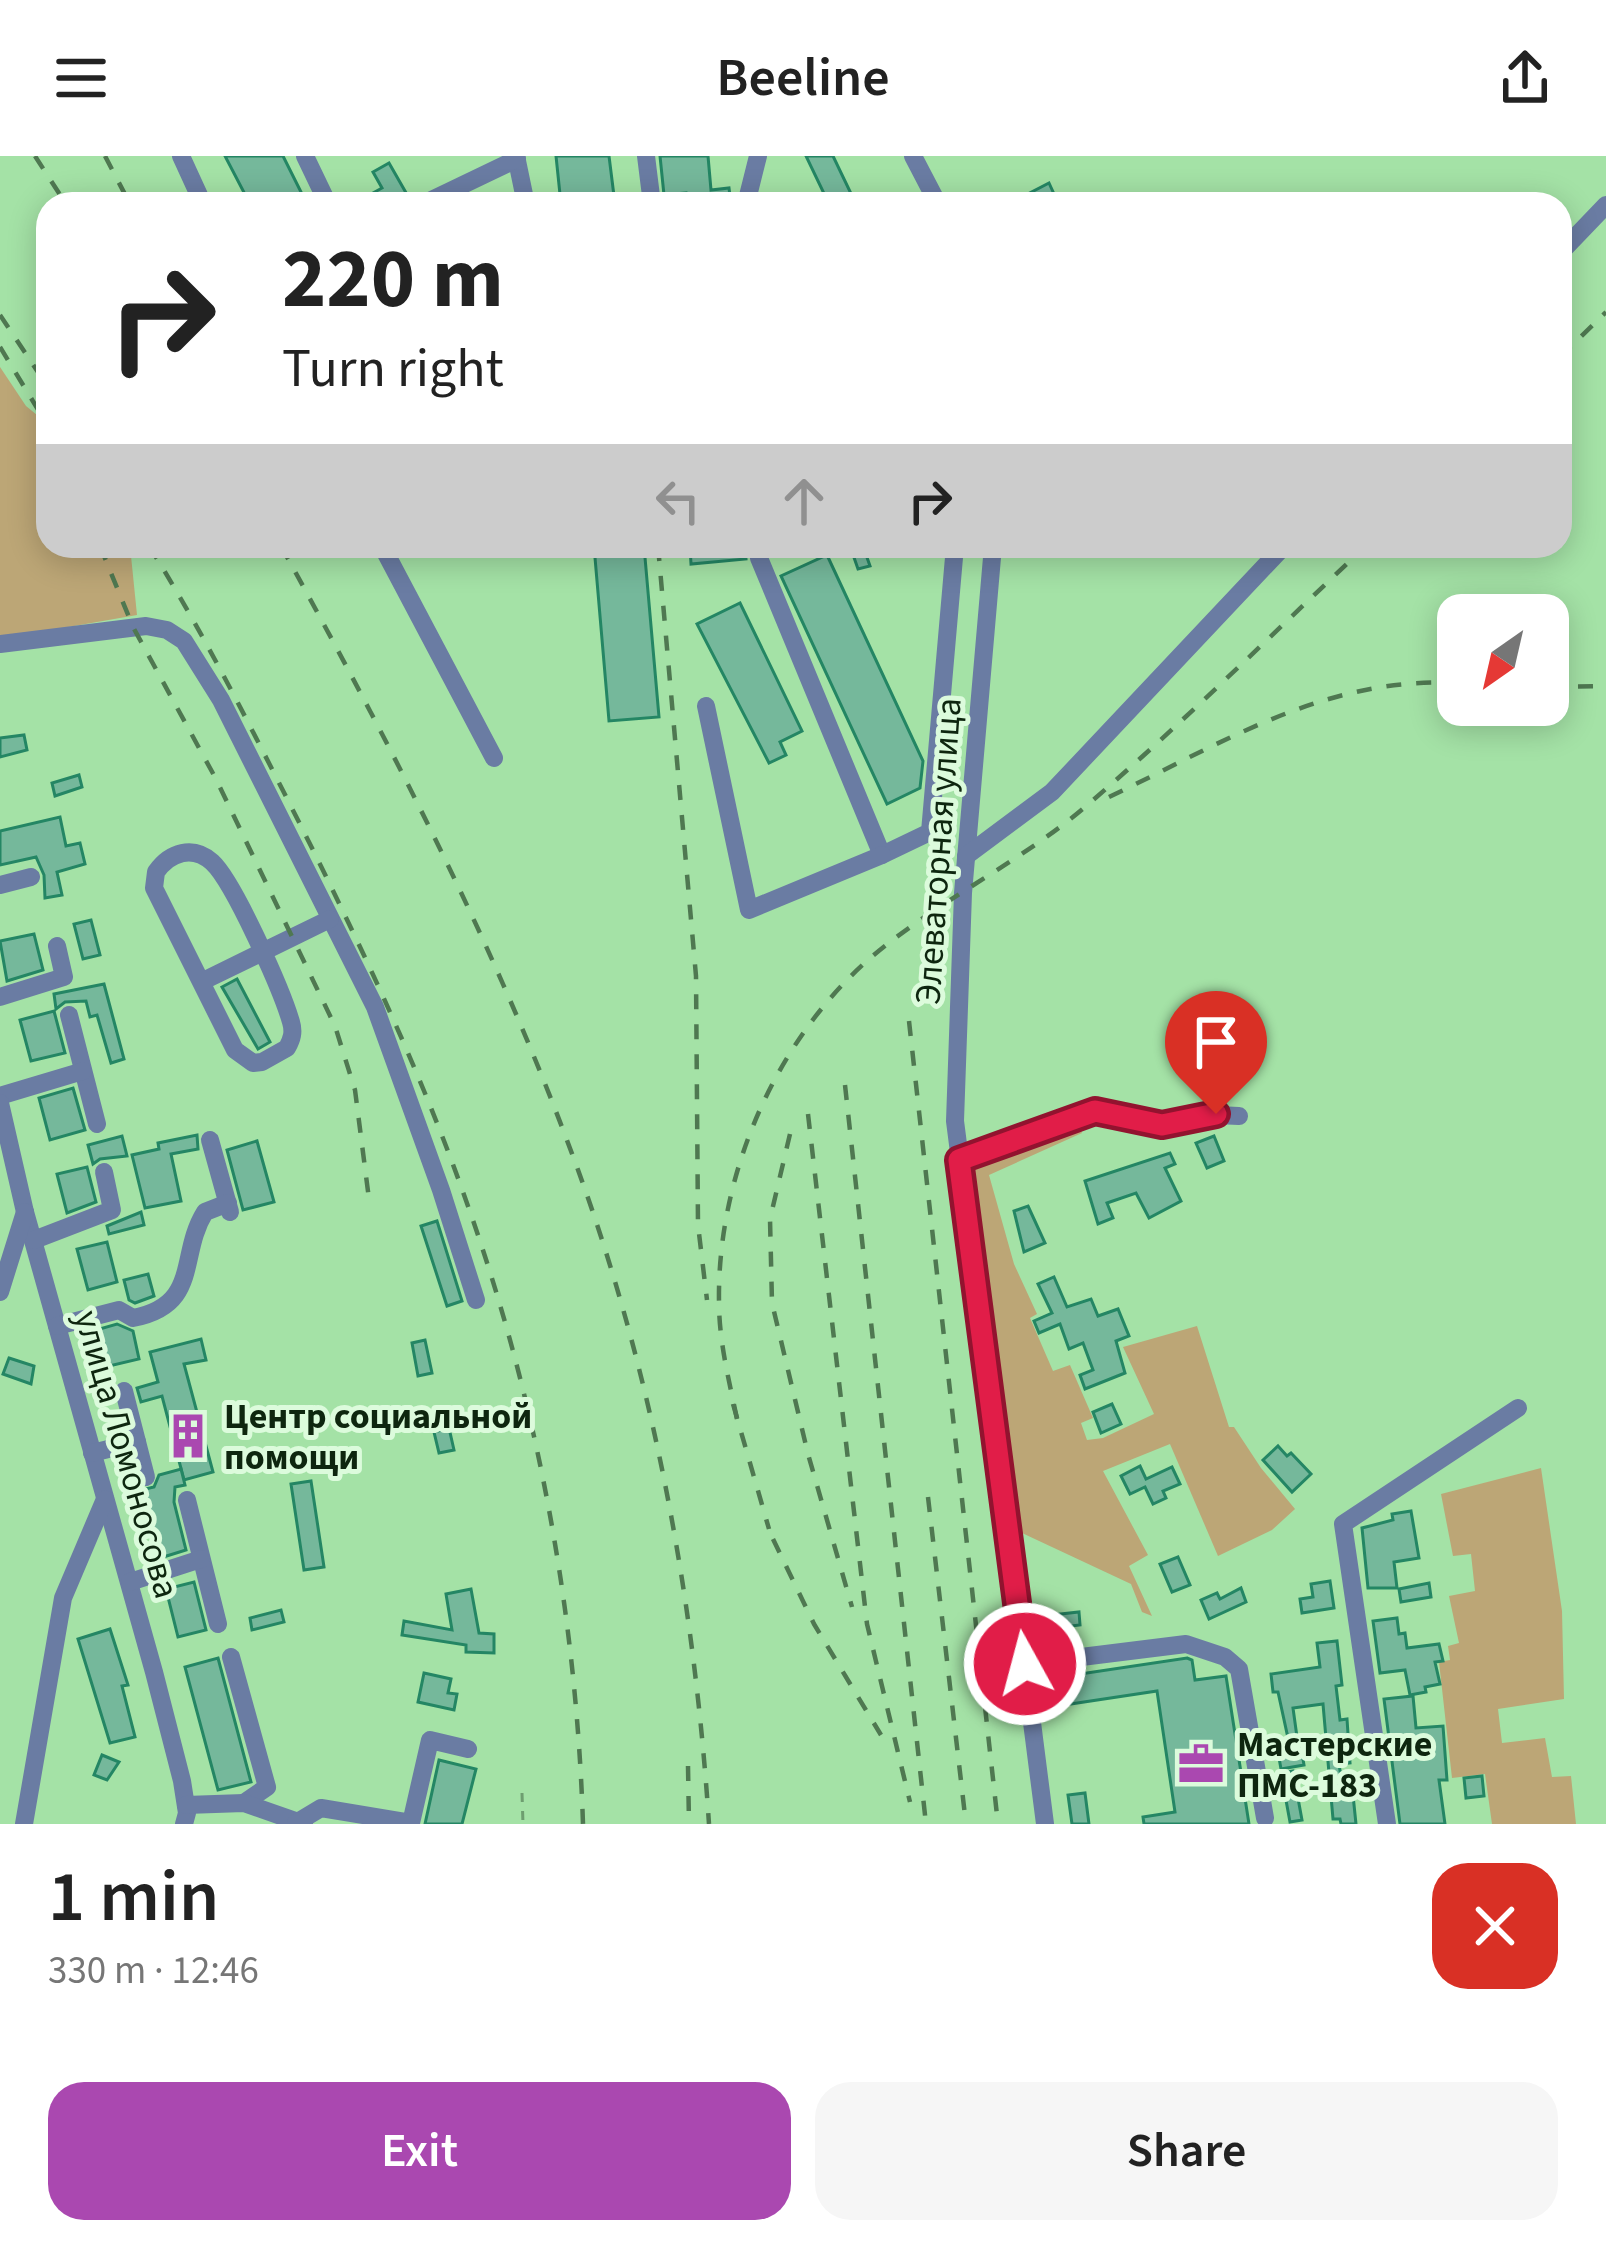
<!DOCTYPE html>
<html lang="en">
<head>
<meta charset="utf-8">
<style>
  :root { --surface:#fff; --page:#f6f6f6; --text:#222; --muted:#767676; --accent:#aa48b0 }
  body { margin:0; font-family:"Source Sans 3",sans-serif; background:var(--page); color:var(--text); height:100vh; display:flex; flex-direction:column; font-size:45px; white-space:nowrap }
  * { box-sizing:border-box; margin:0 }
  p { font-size:39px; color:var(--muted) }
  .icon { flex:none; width:66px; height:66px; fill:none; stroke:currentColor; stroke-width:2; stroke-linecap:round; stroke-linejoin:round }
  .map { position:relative; height:1668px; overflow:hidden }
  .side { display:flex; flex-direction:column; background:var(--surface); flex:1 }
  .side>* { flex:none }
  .guide { position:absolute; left:36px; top:36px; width:1536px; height:366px; border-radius:36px; box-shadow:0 6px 30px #0003; background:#fff; color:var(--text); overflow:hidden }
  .needle { width:78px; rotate:214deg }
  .tools { position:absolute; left:1437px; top:438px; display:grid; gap:24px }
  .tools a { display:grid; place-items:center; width:132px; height:132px; border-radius:24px; background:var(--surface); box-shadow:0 6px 30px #0003; font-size:60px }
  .pin { position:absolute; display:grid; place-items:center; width:102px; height:102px; color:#fff; margin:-123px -51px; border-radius:50% 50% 50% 0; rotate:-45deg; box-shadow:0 0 12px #0007 }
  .pin .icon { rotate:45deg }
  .me { position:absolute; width:132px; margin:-66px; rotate:353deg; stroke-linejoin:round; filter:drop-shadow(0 0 9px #0008) }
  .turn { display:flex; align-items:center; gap:42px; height:252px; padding:0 48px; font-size:54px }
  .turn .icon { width:156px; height:156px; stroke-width:2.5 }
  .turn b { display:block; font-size:84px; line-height:102px }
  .lanes { display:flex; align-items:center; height:114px; padding:0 48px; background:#0003; justify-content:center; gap:60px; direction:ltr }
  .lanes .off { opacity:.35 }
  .round { display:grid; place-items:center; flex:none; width:126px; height:126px; border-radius:36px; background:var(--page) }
  .head { display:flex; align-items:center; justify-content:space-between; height:204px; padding:0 48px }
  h1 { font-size:72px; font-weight:600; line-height:90px }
  .button { display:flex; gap:24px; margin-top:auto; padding:24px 48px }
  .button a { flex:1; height:138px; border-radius:36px; background:var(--accent); color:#fff; font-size:48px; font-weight:600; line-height:138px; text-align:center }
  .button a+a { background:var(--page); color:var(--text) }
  header { display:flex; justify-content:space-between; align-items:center; height:156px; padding:0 48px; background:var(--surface); font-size:54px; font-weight:600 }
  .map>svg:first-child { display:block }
  .green { fill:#bca676 }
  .building { fill:#75b89b; stroke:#248664; stroke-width:3 }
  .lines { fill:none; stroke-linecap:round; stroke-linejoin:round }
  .path { stroke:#6e9e70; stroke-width:3; stroke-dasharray:9 9; stroke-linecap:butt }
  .minor { stroke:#6a7ca3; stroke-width:18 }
  .rail { stroke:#4f7851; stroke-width:4.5; stroke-dasharray:15 15; stroke-linecap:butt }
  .route-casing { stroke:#92132f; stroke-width:30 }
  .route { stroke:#e11d48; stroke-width:21 }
  .labels { text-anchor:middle; stroke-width:10; stroke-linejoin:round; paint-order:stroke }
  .street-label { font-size:36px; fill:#0e260f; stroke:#dcfbdc }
  .poi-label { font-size:36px; font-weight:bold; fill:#0e260f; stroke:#dcfbdc; text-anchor:start }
</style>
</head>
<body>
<header><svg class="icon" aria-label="menu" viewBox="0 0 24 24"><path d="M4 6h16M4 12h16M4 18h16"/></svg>Beeline<svg class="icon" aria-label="share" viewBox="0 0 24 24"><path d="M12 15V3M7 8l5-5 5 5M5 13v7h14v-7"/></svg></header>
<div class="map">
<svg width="1606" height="1668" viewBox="0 0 1606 1668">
  <rect width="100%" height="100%" fill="#a4e2a6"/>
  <g class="green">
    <polygon points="0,211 26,250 48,268 48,390 130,390 137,459 0,483"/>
    <polygon points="1079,970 1082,977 989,1019 1014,1108 1037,1158 1030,1162 1053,1215 1070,1209 1093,1262 1081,1267 1087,1284 1103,1282 1154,1258 1123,1191 1197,1170 1229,1271 1234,1271 1261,1312 1295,1353 1272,1374 1218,1400 1170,1288 1103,1315 1148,1399 1129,1410 1152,1460 1142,1456 1131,1428 1022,1377 969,1009"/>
    <polygon points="1541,1312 1562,1455 1564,1543 1498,1553 1502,1587 1545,1582 1552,1621 1571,1620 1576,1668 1492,1668 1485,1618 1452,1622 1439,1506 1450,1504 1448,1490 1459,1487 1449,1440 1475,1435 1471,1398 1453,1400 1441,1338"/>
  </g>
  <g class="building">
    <polygon points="225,0 283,0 307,48 250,48"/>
    <polygon points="556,0 609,0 615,48 561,48"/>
    <polygon points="660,0 708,0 711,34 729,32 731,48 687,48 686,37 664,39"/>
    <polygon points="806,0 833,0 856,48 829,48"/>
    <polygon points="389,7 409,42 398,48 353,48 382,32 373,16"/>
    <polygon points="1049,27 1054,38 1030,48 1026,39"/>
    <polygon points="594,390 644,390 659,561 609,565"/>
    <polygon points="690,390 745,390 746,403 691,408"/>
    <polygon points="850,390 863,390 870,410 858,413"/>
    <polygon points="827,399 923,605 920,632 887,648 781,420"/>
    <polygon points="740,447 802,575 780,586 786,599 769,607 697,468"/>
    <polygon points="24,579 27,594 0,601 0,582"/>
    <polygon points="79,619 82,631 55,640 52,627"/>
    <polygon points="60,661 66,690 80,687 85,708 57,716 62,739 45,742 44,719 36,701 0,709 0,675"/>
    <polygon points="91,764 100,799 83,803 74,768"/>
    <polygon points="34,778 43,814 7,825 0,785"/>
    <polygon points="237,823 270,886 258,893 222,831"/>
    <polygon points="104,828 124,903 111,907 97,859 90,861 86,845 65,846 56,853 54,838"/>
    <polygon points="54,855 65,897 31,905 20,864"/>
    <polygon points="73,932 85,974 50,984 39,942"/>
    <polygon points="197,979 198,993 171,998 181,1045 145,1052 132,999 159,993 158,987"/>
    <polygon points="122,980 127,1000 100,1003 93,1008 88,989"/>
    <polygon points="1214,980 1224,1005 1207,1012 1196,987"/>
    <polygon points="257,985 274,1046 243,1054 227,994"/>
    <polygon points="1170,997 1175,1008 1165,1012 1181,1045 1149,1062 1136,1037 1107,1047 1113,1062 1098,1068 1085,1025"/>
    <polygon points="87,1011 96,1046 67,1057 57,1018"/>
    <polygon points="1028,1050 1045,1087 1024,1096 1014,1055"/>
    <polygon points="141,1056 144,1069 109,1078 107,1070"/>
    <polygon points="437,1065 462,1145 447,1150 421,1070"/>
    <polygon points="107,1086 117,1126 88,1134 77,1093"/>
    <polygon points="148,1118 154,1140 135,1147 129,1144 124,1124"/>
    <polygon points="1054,1121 1067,1151 1091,1143 1098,1160 1118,1153 1129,1180 1116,1185 1125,1217 1085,1233 1080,1219 1093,1214 1083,1187 1069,1193 1060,1168 1039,1177 1034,1165 1052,1157 1038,1128"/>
    <polygon points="117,1168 133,1175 139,1203 105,1211 96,1174"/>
    <polygon points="201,1183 206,1204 184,1208 213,1316 184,1324 162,1240 141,1246 137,1232 158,1226 150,1196"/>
    <polygon points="425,1184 432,1217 418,1220 412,1187"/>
    <polygon points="9,1202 34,1210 31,1228 3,1218"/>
    <polygon points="1112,1248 1121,1268 1101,1277 1093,1256"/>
    <polygon points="449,1272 454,1294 439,1297 434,1276"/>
    <polygon points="1278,1290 1287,1300 1291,1297 1311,1318 1292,1336 1263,1304"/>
    <polygon points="1140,1310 1146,1323 1172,1311 1180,1328 1163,1335 1166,1342 1153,1348 1145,1331 1130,1338 1121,1320"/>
    <polygon points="181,1313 185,1329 175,1331 174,1346 186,1394 157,1403 141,1334 154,1331 159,1319"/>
    <polygon points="311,1325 324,1411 304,1414 291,1328"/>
    <polygon points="1411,1355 1419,1402 1394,1406 1397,1432 1368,1432 1362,1372 1393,1364 1392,1358"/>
    <polygon points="1178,1401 1190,1429 1172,1436 1160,1408"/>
    <polygon points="1330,1425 1334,1452 1302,1457 1300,1443 1313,1441 1311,1428"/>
    <polygon points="194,1426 206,1474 178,1481 166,1433"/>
    <polygon points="1429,1427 1431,1441 1401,1446 1399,1433"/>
    <polygon points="1241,1432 1246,1446 1209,1463 1201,1444 1217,1437 1220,1443"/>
    <polygon points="471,1433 479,1477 494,1478 494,1497 466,1496 466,1489 402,1479 404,1465 452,1474 446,1438"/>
    <polygon points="281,1454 284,1466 252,1474 250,1462"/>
    <polygon points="1079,1456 1080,1469 1044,1473 1042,1460"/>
    <polygon points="1397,1462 1399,1478 1405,1477 1407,1492 1439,1488 1443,1505 1435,1506 1440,1528 1425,1531 1426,1536 1410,1539 1405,1514 1380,1517 1373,1465"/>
    <polygon points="110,1473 128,1529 122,1530 135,1581 110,1587 78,1483"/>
    <polygon points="1337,1485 1342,1529 1336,1530 1340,1564 1347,1563 1350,1607 1339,1608 1344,1640 1353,1639 1356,1668 1341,1668 1340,1663 1333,1663 1323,1548 1293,1552 1297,1581 1288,1582 1278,1536 1273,1536 1271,1518 1320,1511 1317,1487"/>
    <polygon points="218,1502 251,1626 218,1634 185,1511"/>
    <polygon points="1187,1502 1192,1504 1195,1524 1226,1520 1249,1668 1144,1668 1143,1661 1175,1656 1157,1535 1064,1549 1060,1521"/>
    <polygon points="424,1517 451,1523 448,1537 457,1538 454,1554 418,1546"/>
    <polygon points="1413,1540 1416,1572 1443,1570 1447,1624 1439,1624 1445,1668 1400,1668 1384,1543"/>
    <polygon points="1301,1591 1304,1609 1281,1613 1278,1596"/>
    <polygon points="102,1599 119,1606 107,1624 94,1619"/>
    <polygon points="439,1604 476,1613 462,1668 425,1668"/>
    <polygon points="1293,1615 1302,1664 1290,1666 1281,1617"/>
    <polygon points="1482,1620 1484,1640 1466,1642 1464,1622"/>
    <polygon points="1085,1637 1089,1668 1072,1668 1068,1639"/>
  </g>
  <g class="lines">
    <polyline class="path" points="522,1637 523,1668"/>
    <g class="minor">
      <polyline points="181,0 203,48"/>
      <polyline points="305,0 328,48"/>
      <polyline points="516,0 526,48"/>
      <polyline points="646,0 652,48"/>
      <polyline points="913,0 938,48"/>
      <polyline points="423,48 517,3"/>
      <polyline points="746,48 758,0"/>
      <polyline points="1560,97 1606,49"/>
      <polyline points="382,390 494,602"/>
      <polyline points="758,390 759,402 882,699 930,676 955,390"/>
      <polyline points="993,390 963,737 955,965 1045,1668"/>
      <polyline points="0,488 146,470 167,474 184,485 221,544 375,851 441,1034 476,1144"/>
      <polyline points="706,550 749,754 882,699"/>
      <polyline points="966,700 1052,636 1284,390"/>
      <polyline points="0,729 31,721"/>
      <path d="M 201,826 L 154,732 L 156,716 C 170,696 193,689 212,706 C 234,726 282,835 291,866 C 294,876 292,883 287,892 L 262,906 L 253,907 L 235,894 L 201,826 L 330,763"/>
      <polyline points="0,841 64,821 57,790"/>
      <polyline points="69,859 97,968"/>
      <polyline points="0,940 83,915"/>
      <polyline points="0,947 25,1056 154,1516 182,1625 187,1657 184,1668"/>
      <polyline points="210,984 230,1056"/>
      <polyline points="959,1004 1095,955 1161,969 1216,959 1239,960"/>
      <polyline points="34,1084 112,1054 104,1016"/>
      <polyline points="0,1136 25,1056"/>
      <path d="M 57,1170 L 119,1154 L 133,1162 C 201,1149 178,1099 205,1056 L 228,1047"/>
      <polyline points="124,1235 146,1321"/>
      <polyline points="92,1297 137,1286"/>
      <polyline points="187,1344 218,1468"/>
      <polyline points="130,1426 201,1403"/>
      <polyline points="231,1501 267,1631 244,1647"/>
      <polyline points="1025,1508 1186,1488 1225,1501 1239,1513 1265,1662"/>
      <polyline points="186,1649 244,1647 304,1668"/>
      <polyline points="296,1667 321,1652 411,1667 430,1584 468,1593"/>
      <polyline points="24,1668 63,1442 105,1343"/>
      <polyline points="1387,1668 1343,1368 1518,1252"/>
    </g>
    <g class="rail">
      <polyline points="35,0 66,48"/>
      <polyline points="105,0 130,48"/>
      <polyline points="0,159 48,231"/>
      <polyline points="0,191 48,270"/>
      <polyline points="1560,201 1606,156"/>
      <polyline points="100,390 133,471 216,623 335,870 355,934 370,1051"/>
      <path d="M 149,390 C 205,479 253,576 301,670 C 361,790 418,910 463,1036 C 536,1238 576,1453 583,1668"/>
      <path d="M 281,390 C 389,586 493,785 571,995 C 652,1210 694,1440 709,1668"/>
      <polyline points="658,390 696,820 698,1069 707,1144"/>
      <polyline points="1548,531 1606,530"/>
      <path d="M 1109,641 C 1223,587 1326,520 1458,527"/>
      <polyline points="909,865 998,1668"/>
      <polyline points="845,929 926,1668"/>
      <polyline points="808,958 867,1468 910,1646"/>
      <polyline points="790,978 770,1063 772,1147 808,1298 852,1451"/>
      <polyline points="733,1248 769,1373"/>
      <path d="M 737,1263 C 729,1224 719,1186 719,1146 C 717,1021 774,887 868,804 C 935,746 1018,708 1085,651 C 1182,568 1273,477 1366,390"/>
      <polyline points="928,1341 966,1668"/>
      <polyline points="773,1383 814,1468 881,1579"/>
      <polyline points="688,1610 689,1668"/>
    </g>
  </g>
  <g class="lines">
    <g class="route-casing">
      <polyline id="route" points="1025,1508 959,1004 1095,955 1162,969 1216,958"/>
    </g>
    <use href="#route" class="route"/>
  </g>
  <defs>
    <g id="building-bare" transform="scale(3.6)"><path d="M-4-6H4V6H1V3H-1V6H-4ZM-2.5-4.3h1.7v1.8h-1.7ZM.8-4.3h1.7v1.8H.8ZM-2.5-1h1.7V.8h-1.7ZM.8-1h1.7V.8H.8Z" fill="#aa48b0" stroke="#dcfbdc" stroke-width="2.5" paint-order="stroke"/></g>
    <g id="office-bare" transform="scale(3.6)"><path d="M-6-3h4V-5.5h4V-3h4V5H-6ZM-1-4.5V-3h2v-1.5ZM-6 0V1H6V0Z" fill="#aa48b0" stroke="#dcfbdc" stroke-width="2.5" paint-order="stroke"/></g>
  </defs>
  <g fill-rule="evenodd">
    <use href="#building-bare" x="188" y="1280"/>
    <use href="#office-bare" x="1201" y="1608"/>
  </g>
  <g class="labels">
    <g class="street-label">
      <text transform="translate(937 695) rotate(-86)" y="13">Элеваторная улица</text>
      <text transform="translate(128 1298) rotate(74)" y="13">улица Ломоносова</text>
    </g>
    <g class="poi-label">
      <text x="224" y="1272">Центр социальной<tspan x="224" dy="41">помощи</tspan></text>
      <text x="1237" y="1600">Мастерские<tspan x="1237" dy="41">ПМС-183</tspan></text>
    </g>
  </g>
</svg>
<div class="tools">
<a><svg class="needle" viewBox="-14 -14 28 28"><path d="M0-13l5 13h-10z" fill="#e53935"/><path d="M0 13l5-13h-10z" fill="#767676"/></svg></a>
</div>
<div class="pin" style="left:1216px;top:958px;background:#d93025"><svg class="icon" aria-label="arrive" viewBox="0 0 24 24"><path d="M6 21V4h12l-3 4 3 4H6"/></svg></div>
<svg class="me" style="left:1025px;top:1508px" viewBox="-20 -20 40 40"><circle r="17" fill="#e11d48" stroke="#fff" stroke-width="3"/><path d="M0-11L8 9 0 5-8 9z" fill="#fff"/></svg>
<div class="guide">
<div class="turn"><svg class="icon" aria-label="right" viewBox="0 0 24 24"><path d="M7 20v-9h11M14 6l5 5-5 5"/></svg><div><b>220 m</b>Turn right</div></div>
<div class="lanes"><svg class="icon off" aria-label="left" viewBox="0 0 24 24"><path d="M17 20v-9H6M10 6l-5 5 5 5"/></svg><svg class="icon off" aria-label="ahead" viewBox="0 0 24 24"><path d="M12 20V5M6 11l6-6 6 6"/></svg><svg class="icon" aria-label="right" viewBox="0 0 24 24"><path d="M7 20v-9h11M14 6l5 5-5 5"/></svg></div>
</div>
</div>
<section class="side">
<div class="head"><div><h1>1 min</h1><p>330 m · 12:46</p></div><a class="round" style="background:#d93025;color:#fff"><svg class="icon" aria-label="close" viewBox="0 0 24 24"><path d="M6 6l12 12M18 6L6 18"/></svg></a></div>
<div class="button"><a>Exit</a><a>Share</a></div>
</section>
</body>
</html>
